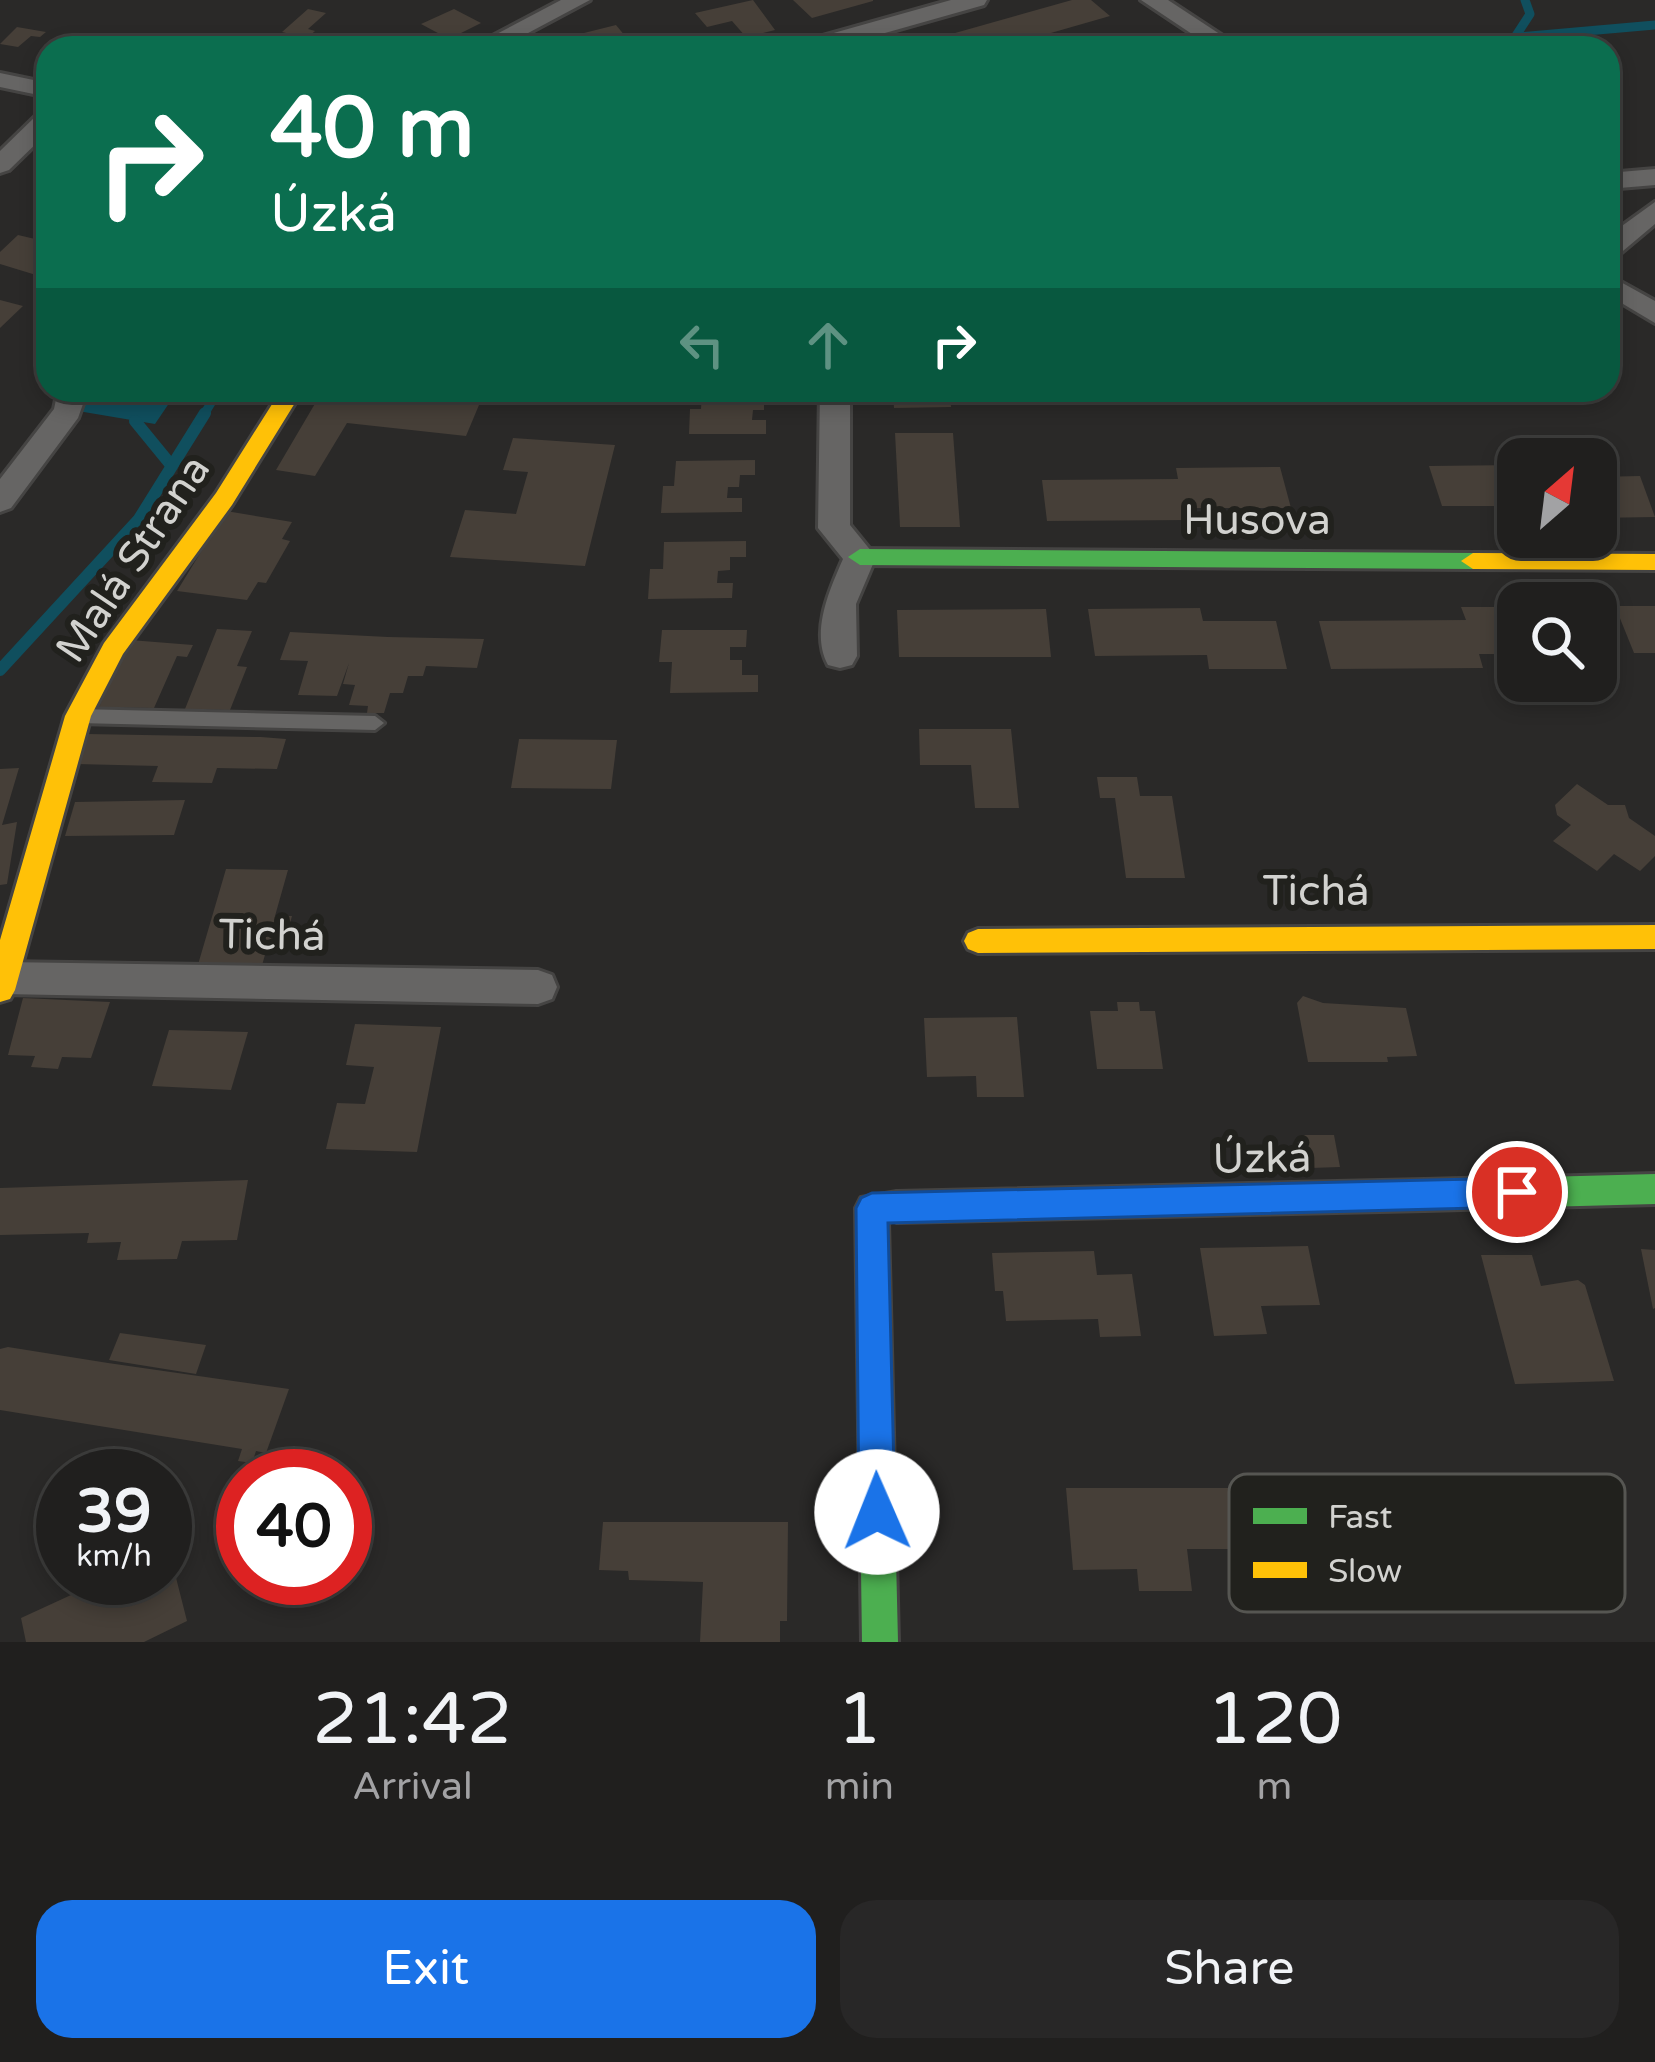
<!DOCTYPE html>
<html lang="en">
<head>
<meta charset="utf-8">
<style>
  :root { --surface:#201f1e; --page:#282727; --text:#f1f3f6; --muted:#a2a2a4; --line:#3d3d3c; --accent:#1a73e8 }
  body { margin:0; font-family:"Varela Round",sans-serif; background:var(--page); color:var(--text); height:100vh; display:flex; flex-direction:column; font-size:45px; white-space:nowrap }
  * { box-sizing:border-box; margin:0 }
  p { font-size:39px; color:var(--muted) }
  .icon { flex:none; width:66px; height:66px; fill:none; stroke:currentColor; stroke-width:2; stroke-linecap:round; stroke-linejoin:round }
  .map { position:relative; height:1642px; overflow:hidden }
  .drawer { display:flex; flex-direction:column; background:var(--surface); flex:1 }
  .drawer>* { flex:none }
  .hud { position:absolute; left:36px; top:36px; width:1584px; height:366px; border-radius:36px; box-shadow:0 6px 18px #0003,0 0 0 3px var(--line); background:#0b6e4f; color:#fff; overflow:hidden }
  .needle { width:78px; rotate:28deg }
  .fabs { position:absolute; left:1497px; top:438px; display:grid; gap:24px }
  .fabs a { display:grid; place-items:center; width:120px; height:120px; border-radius:24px; background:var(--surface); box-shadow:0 6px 18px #0003,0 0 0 3px var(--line); font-size:60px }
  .speed { position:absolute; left:36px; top:1449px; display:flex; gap:24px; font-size:60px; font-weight:700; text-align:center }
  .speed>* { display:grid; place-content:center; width:156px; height:156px; border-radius:50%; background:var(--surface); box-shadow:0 6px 18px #0003,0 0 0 3px var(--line); line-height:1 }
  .speed small { font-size:30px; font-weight:400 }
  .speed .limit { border:18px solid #d22; background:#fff; color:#111 }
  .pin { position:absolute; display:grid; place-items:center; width:102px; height:102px; color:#fff; margin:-51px; border:6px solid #fff; border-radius:50%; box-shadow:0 3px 12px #0007 }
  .me { position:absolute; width:132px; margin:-66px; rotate:359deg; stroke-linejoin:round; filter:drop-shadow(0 0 9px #0008) }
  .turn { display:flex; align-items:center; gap:42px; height:252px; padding:0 36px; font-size:54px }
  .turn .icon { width:156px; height:156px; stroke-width:2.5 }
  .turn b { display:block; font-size:84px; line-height:102px }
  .lanes { display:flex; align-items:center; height:114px; padding:0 36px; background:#0003; justify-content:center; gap:60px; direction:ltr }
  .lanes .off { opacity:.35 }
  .eta { display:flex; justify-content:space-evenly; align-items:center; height:204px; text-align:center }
  .eta b { font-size:72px; font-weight:600; line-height:84px }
  .action { display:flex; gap:24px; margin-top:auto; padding:24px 36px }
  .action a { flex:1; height:138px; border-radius:36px; background:var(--accent); color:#fff; font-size:48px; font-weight:600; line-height:138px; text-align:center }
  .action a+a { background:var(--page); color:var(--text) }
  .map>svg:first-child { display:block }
  .water { fill:#104f5e }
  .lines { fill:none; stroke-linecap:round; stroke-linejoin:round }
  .stream-far1 { stroke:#104f5e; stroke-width:9 }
  .stream { stroke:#104f5e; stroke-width:12 }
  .building { fill:#463f38 }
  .lane-casing { stroke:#454443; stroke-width:6 }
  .street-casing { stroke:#454443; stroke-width:6 }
  .fast-casing { stroke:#454443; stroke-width:6 }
  .slow-casing { stroke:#454443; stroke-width:6 }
  .lane { fill:#666564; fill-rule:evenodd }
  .street { fill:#666564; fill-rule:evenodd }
  .fast { fill:#4caf50; fill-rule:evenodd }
  .slow { fill:#ffc107; fill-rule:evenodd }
  .route { fill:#1a73e8; stroke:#114b97; stroke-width:3 }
  .labels { text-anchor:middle; stroke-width:12; stroke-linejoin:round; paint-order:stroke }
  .street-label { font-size:42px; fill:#d2d2cf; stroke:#21211d }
  .key { fill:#21211d; stroke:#565652; stroke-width:3 }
  .key-label { font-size:33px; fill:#d2d2cf }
</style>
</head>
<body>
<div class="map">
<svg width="1655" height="1642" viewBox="0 0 1655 1642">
  <rect width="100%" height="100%" fill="#2a2928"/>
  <polygon class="water" points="94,390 178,390 155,424 78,411"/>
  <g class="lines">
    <g class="stream-far1">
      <polyline points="1519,37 1655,25"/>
      <polyline points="1508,48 1530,14 1525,0"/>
      <polyline points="203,416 219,390"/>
    </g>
    <g class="stream">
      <polyline points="135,421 171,465"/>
      <polyline points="0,670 139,519 205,413"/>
    </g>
  </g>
  <g class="building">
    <polygon points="753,0 775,30 746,37 732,21 707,27 695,13"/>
    <polygon points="793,0 873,0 873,1 812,18"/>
    <polygon points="1072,0 1091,0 1110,16 999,48 963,48 948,35"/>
    <polygon points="308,9 326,13 308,29 315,31 307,38 282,32"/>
    <polygon points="454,9 481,23 449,39 421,24"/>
    <polygon points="616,25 630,42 620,48 581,48 572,36"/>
    <polygon points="17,27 46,32 40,37 31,36 18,47 0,44"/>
    <polygon points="18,235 48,242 48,262 36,275 0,264 0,252"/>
    <polygon points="0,300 23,306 0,328"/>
    <polygon points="323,390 342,390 479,405 466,436 347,423 315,476 276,470"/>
    <polygon points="506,390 558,390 557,402 504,402"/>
    <polygon points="702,390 778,390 778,398 764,399 764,410 753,410 752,420 766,420 766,434 689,434 690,409 701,409"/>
    <polygon points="893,390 950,390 951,407 894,408"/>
    <polygon points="895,433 953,433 960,527 900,527"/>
    <polygon points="513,438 615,445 585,566 450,557 465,510 516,514 528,472 503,470"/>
    <polygon points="755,460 755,475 740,475 739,487 728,487 727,498 742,498 742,512 661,513 663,486 674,486 676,461"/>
    <polygon points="1518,465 1518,506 1442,506 1429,466"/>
    <polygon points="1280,467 1291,508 1186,508 1189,520 1047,521 1042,480 1178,479 1176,468"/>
    <polygon points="1640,476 1655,517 1596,518 1596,477"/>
    <polygon points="226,511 292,522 282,539 290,541 266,583 258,582 247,600 177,591"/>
    <polygon points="746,541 746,557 730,557 730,570 718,571 717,583 733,583 732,598 648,599 650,569 663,569 664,542"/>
    <polygon points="1615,606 1655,606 1655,653 1634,653"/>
    <polygon points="1461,607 1518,607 1518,654 1479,654 1483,668 1331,669 1319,621 1466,620"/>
    <polygon points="1200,608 1203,621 1276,621 1287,669 1209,669 1207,655 1095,656 1088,609"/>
    <polygon points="1046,609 1051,657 899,657 897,610"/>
    <polygon points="217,629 252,631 237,666 247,667 230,710 185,709"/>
    <polygon points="662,630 747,630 746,647 730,647 730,660 742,660 742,675 758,675 758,692 670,693 672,662 659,662"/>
    <polygon points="290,632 388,637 484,639 477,668 426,666 423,676 408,676 403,693 390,693 384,713 367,713 368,706 349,705 355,685 343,684 349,663 337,696 298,695 308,661 280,660"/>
    <polygon points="130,640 193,645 187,657 177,656 154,708 99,707"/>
    <polygon points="919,729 1011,729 1019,808 975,808 971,765 920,765"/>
    <polygon points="87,734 261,737 286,739 277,769 217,768 212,783 152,782 158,766 76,764"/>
    <polygon points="519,739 617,740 611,789 511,788"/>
    <polygon points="19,768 2,825 17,822 7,884 0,885 0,769"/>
    <polygon points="1097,777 1137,777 1140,796 1172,796 1185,878 1126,878 1115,798 1100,798"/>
    <polygon points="1577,784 1608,805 1625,805 1629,818 1655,836 1655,856 1640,871 1614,854 1597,871 1553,841 1571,825 1557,815 1555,805"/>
    <polygon points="185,800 174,835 65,836 75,802"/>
    <polygon points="226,869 288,870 275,916 292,916 284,945 268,944 261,969 197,968"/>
    <polygon points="1303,996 1323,1003 1406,1008 1417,1056 1387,1057 1388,1062 1308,1062 1297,1003"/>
    <polygon points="23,998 110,1002 91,1058 62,1057 58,1069 31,1067 35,1056 8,1055"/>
    <polygon points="1117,1002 1139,1002 1140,1011 1155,1011 1163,1069 1097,1069 1090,1011 1118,1011"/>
    <polygon points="1017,1017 1024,1097 977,1097 976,1076 927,1077 924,1018"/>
    <polygon points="355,1024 441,1027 417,1152 326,1149 337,1103 365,1104 374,1067 346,1065"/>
    <polygon points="169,1030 248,1032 231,1090 152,1086"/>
    <polygon points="1304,1135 1334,1135 1340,1167 1311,1168"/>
    <polygon points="248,1180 237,1240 182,1241 177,1259 117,1260 121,1242 87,1243 89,1233 0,1235 0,1188"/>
    <polygon points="1308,1246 1320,1305 1261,1306 1267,1334 1214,1336 1200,1248"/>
    <polygon points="1641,1249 1655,1250 1655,1308 1653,1309"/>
    <polygon points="1094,1251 1097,1275 1132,1274 1141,1336 1100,1337 1098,1319 1006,1321 1003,1291 995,1291 992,1253"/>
    <polygon points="1481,1255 1532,1255 1541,1286 1578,1280 1585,1285 1614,1381 1515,1384"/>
    <polygon points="120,1333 206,1345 196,1374 109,1360"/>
    <polygon points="8,1347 108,1363 289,1389 266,1453 256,1451 252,1463 238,1461 242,1449 0,1410 0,1349"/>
    <polygon points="1066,1488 1252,1488 1261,1549 1187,1549 1192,1591 1139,1591 1137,1569 1073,1570"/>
    <polygon points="603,1522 788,1522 787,1621 780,1621 780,1642 700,1642 703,1582 629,1580 628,1571 599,1570"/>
    <polygon points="169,1550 187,1621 144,1642 26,1642 21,1618 108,1578 165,1578 165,1552"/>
  </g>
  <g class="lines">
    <g class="lane-casing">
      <polygon id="lane" points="78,709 375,716 384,723 375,730 78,723 69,716"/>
    </g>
    <g class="street-casing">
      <g id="street">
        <polygon points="561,0 590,0 500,48 470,48"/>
        <polygon points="951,0 987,0 984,5 832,48 794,48 798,43"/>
        <polygon points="1141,0 1168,0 1241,48 1213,48"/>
        <polygon points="0,73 48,83 48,97 0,87"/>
        <polygon points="48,111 48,132 9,170 0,173 0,151 39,113"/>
        <polygon points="1655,169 1655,185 1608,189 1608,173"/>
        <polygon points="1655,202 1655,224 1617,256 1608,258 1608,236"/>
        <polygon points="1608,275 1655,301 1655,323 1608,295"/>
        <polygon points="58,390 88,390 78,418 11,508 0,512 0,479 54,409"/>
        <path d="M 820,390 L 850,390 L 850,525 L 876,557 L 856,604 L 857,656 L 852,665 L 840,668 L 828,665 C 810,632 830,589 843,559 L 818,528 Z"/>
        <polygon points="3,962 538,970 552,975 557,987 552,999 538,1004 3,994"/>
      </g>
    </g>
    <g class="fast-casing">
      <g id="fast">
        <polygon points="860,549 1473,553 1485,561 1473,569 860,565 848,557"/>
        <polygon points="1655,1174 1655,1204 1425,1210 1414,1205 1409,1195 1414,1185 1425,1180"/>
        <polygon points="897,1192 908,1197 913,1207 908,1217 888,1222 898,1642 862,1642 856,1208 861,1198"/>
      </g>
    </g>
    <g class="slow-casing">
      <g id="slow">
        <polygon points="281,390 303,390 232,505 123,654 91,716 15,990 10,999 0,1002 0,940 65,716 104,643 216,493"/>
        <polygon points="1473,553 1655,554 1655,570 1473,569 1461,561"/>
        <polygon points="1655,925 1655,949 978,953 968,949 964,941 968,933 978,929"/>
        <polygon points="1425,1180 1436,1185 1441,1195 1436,1205 1425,1210 897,1222 886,1217 881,1207 886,1197 897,1192"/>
      </g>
    </g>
    <use href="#lane" class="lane"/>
    <use href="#street" class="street"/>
    <use href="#fast" class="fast"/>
    <use href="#slow" class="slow"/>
  </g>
  <polygon class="route" points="1517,1178 1528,1182 1533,1192 1528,1203 1517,1207 888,1223 895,1512 890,1525 877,1530 865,1525 859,1512 856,1208 861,1198 872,1193"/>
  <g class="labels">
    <g class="street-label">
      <text x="1257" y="534">Husova</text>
      <text transform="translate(132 558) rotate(-56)" y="15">Malá Strana</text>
      <text x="1316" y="905">Tichá</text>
      <text transform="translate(272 934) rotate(1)" y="15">Tichá</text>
      <text transform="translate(1262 1157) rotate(-1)" y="15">Úzká</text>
    </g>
  </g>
  <rect x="1229" y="1474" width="396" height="138" rx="18" class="key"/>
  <rect x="1253" y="1508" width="54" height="16" fill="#4caf50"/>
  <rect x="1253" y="1562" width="54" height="16" fill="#ffc107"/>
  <g class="key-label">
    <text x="1328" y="1528">Fast</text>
    <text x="1328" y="1582">Slow</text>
  </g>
</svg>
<div class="fabs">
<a><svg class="needle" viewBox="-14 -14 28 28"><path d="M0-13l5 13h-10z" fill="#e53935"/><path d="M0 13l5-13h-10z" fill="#a2a2a4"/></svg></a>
<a><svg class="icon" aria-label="search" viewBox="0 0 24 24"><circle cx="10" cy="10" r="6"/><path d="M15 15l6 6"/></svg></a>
</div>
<div class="speed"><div>39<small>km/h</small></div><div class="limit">40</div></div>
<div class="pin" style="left:1517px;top:1192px;background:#d93025"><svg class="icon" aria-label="arrive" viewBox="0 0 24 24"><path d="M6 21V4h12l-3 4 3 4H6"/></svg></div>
<svg class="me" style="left:877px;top:1512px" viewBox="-20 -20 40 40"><circle r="19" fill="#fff"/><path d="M0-13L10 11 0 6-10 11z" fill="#1a73e8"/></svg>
<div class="hud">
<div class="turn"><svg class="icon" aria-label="right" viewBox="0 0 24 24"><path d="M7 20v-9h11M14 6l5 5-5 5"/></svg><div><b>40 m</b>Úzká</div></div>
<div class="lanes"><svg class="icon off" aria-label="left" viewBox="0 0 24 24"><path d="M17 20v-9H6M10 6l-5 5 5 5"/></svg><svg class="icon off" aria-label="ahead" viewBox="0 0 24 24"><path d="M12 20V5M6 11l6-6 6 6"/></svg><svg class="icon" aria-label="right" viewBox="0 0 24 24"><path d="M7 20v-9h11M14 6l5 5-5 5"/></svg></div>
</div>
</div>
<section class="drawer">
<div class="eta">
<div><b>21:42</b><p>Arrival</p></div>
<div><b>1</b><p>min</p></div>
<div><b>120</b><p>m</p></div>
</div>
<div class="action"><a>Exit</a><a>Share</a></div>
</section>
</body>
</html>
